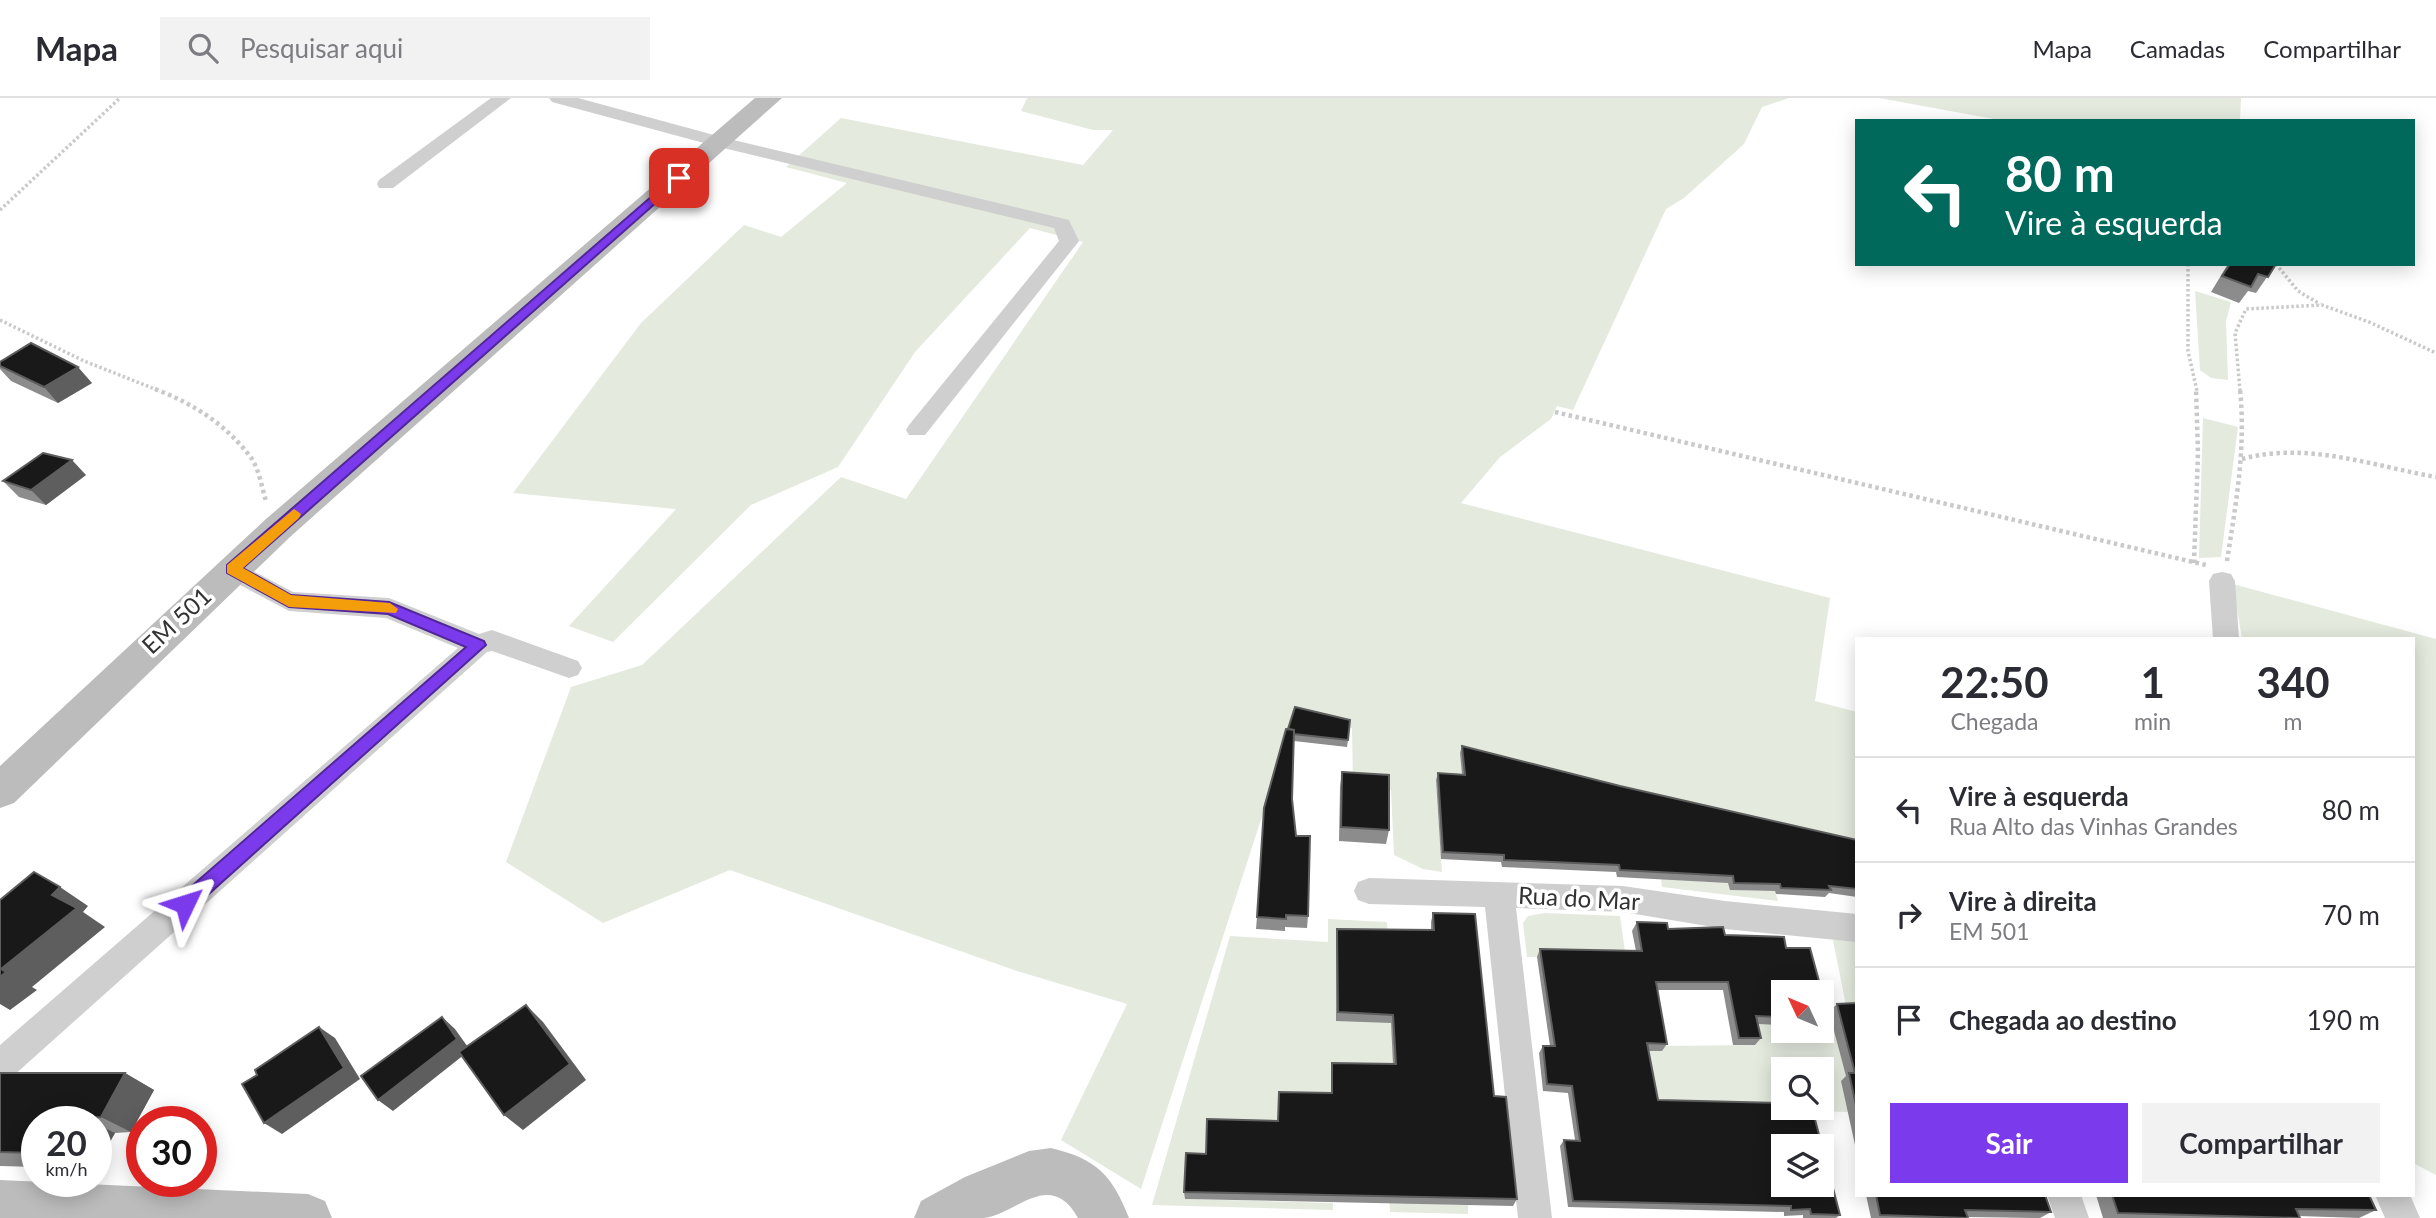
<!DOCTYPE html>
<html lang="pt">
<head>
<meta charset="utf-8">
<style>
  :root { --surface:#fff; --page:#f2f2f3; --text:#2b2b33; --muted:#7c7c81; --line:#e1e1e2; --accent:#7c3aed }
  body { margin:0; font-family:Lato,sans-serif; background:var(--page); color:var(--text); height:100vh; display:flex; flex-direction:column; font-size:26px; white-space:nowrap }
  * { box-sizing:border-box; margin:0 }
  p { font-size:23px; color:var(--muted) }
  .icon { flex:none; width:38px; height:38px; fill:none; stroke:currentColor; stroke-width:2; stroke-linecap:round; stroke-linejoin:round }
  .map { position:relative; flex:1; overflow:hidden }
  .sheet { position:absolute; left:1855px; top:539px; width:560px; height:560px; display:flex; flex-direction:column; background:var(--surface); border-radius:0px; box-shadow:0 4px 18px #0003 }
  .sheet>* { flex:none }
  .guide { position:absolute; left:1855px; top:21px; width:560px; height:147px; border-radius:0px; box-shadow:0 4px 18px #0003; background:#00695c; color:#fff; overflow:hidden }
  .needle { width:46px; rotate:314deg }
  .tools { position:absolute; left:1771px; top:882px; display:grid; gap:14px }
  .tools a { display:grid; place-items:center; width:63px; height:63px; border-radius:0px; background:var(--surface); box-shadow:0 4px 18px #0003; font-size:35px }
  .speed { position:absolute; left:21px; top:1008px; display:flex; gap:14px; font-size:35px; font-weight:700; text-align:center }
  .speed>* { display:grid; place-content:center; width:91px; height:91px; border-radius:50%; background:var(--surface); box-shadow:0 4px 18px #0003; line-height:1 }
  .speed small { font-size:18px; font-weight:400 }
  .speed .limit { border:10px solid #d22; background:#fff; color:#111 }
  .pin { position:absolute; display:grid; place-items:center; width:60px; height:60px; color:#fff; margin:-30px; border-radius:14px; box-shadow:0 4px 10px #0006 }
  .me { position:absolute; width:77px; margin:-38px; rotate:49deg; stroke-linejoin:round; filter:drop-shadow(0 0 5px #0008) }
  .turn { display:flex; align-items:center; gap:24px; height:147px; padding:0 35px; font-size:32px }
  .turn .icon { width:91px; height:91px; stroke-width:2.5 }
  .turn b { display:block; font-size:49px; line-height:60px }
  .eta { display:flex; justify-content:space-evenly; align-items:center; height:119px; text-align:center }
  .eta b { font-size:42px; font-weight:700; line-height:49px }
  .button { display:flex; gap:14px; margin-top:auto; padding:14px 35px }
  .button a { flex:1; height:80px; border-radius:0px; background:var(--accent); color:#fff; font-size:28px; font-weight:700; line-height:80px; text-align:center }
  .button a+a { background:var(--page); color:var(--text) }
  ul { padding:0; list-style:none }
  li { display:flex; align-items:center; gap:21px; height:105px; padding:0 35px; border-top:2px solid var(--line) }
  li div { flex:1 }
  li b { display:block; font-size:26px }
  li em { font-style:normal }
  header { display:flex; align-items:center; gap:42px; box-sizing:border-box; height:98px; padding:0 35px; background:var(--surface); border-bottom:2px solid var(--line) }
  header strong { font-size:33px }
  nav { display:flex; gap:38px; margin-inline-start:auto; font-size:24px }
  .search { width:490px; height:63px; background:var(--page); display:flex; align-items:center; gap:18px; box-sizing:border-box; padding:0 24px; border-radius:0px; color:var(--muted); font-size:26px }
  .map>svg:first-child { display:block }
  .green { fill:#e4eade; fill-rule:evenodd }
  .lines { fill:none; stroke-linecap:round; stroke-linejoin:round }
  .path-far1 { stroke:#c9c9c9; stroke-width:3.5; stroke-dasharray:2.5 2.5; stroke-linecap:butt }
  .path { stroke:#c9c9c9; stroke-width:4.5; stroke-dasharray:3.5 3.5; stroke-linecap:butt }
  .minor { fill:#cfcfcf; fill-rule:evenodd }
  .secondary { fill:#bcbcbc; fill-rule:evenodd }
  .wall { fill:#8c8c8c; fill-rule:evenodd }
  .shaded-wall { fill:#5e5e5e }
  .building { fill:#191919; stroke:#5e5e5e; stroke-width:2; fill-rule:evenodd }
  .route { fill:#7c3aed; stroke:#51269a; stroke-width:2 }
  .slow { fill:#f59e0b }
  .labels { text-anchor:middle; stroke-width:7; stroke-linejoin:round; paint-order:stroke }
  .street-label { font-size:24px; fill:#323232; stroke:#fff }
</style>
</head>
<body>
<header>
<strong>Mapa</strong>
<div class="search"><svg class="icon" aria-label="search" viewBox="0 0 24 24"><circle cx="10" cy="10" r="6"/><path d="M15 15l6 6"/></svg>Pesquisar aqui</div>
<nav><a>Mapa</a><a>Camadas</a><a>Compartilhar</a></nav>
</header>
<div class="map">
<svg width="2436" height="1120" viewBox="0 0 2436 1120">
  <rect width="100%" height="100%" fill="#fff"/>
  <g class="green">
    <polygon points="1027,0 1789,0 1762,9 1744,46 1684,100 1666,111 1573,312 1557,308 1551,321 1500,359 1461,405 1830,500 1815,603 1857,614 1857,750 1730,792 1775,793 1778,803 1662,789 1661,780 1707,784 1695,727 1461,655 1463,682 1436,683 1442,774 1423,771 1394,757 1391,692 1353,689 1352,630 1295,617 1141,1091 1061,1042 1127,906 1017,873 730,772 603,825 506,764 571,589 642,567 841,379 906,401 1083,144 1030,130 915,254 838,369 751,407 613,544 569,528 676,411 513,395 641,225 744,127 781,139 847,85 786,69 841,20 1083,67 1113,32 1093,32 1021,13"/>
    <polygon points="1879,0 2241,0 2240,23 2005,23"/>
    <polygon points="2195,193 2231,204 2226,223 2228,282 2211,280 2200,272"/>
    <polygon points="2203,320 2238,329 2221,459 2199,460"/>
    <polygon points="2233,486 2436,541 2436,1077 2413,1065 2413,541 2242,541"/>
    <polygon points="1545,815 1620,818 1626,861 1527,859 1523,825 1528,818"/>
    <polygon points="1328,821 1387,824 1394,974 1206,1063 1185,1101 1333,1105 1333,1112 1152,1107 1230,838 1328,844"/>
    <path d="M 1837,839 L 1857,841 L 1857,913 L 1847,983 L 1848,1014 L 1652,1009 L 1643,953 L 1662,953 L 1661,948 L 1755,947 L 1747,909 L 1783,909 L 1783,933 L 1822,933 L 1822,913 L 1847,913 L 1833,842 ZM 1783,971 L 1822,971 L 1822,1010 L 1783,1010 Z"/>
    <polygon points="1386,1034 1408,1105 1468,1107 1468,1116 1390,1114"/>
  </g>
  <g class="lines">
    <g class="path-far1">
      <polyline points="0,112 120,0"/>
      <polyline points="2188,166 2188,253 2197,293"/>
      <polyline points="2276,166 2298,193 2320,206"/>
      <polyline points="0,222 84,263 160,293"/>
      <polyline points="2240,293 2235,235 2246,211 2322,207 2369,224 2436,255"/>
    </g>
    <g class="path">
      <path d="M 155,291 C 194,306 227,327 252,361 C 259,372 262,390 266,403"/>
      <polyline points="1555,314 2206,467"/>
      <path d="M 2242,361 C 2306,343 2373,368 2436,379"/>
      <path d="M 2227,463 C 2236,405 2246,350 2240,291"/>
      <polyline points="2194,465 2198,355 2196,291"/>
    </g>
    <g class="minor">
      <polygon points="491,0 511,0 393,90 379,90 377,86 379,82"/>
      <polygon points="549,0 578,0 725,40 1069,122 1079,143 925,337 909,337 906,332 909,327 1059,143 1054,130 715,48 552,4"/>
      <polygon points="232,462 293,494 389,500 479,536 492,532 578,563 582,570 578,577 569,580 492,553 487,554 12,979 0,984 0,947 458,550 386,520 289,513 223,478 220,471 223,464"/>
      <polygon points="2222,474 2231,476 2235,483 2239,541 2213,541 2209,483 2213,476"/>
      <polygon points="1369,780 1623,788 1725,803 1857,816 1857,844 1725,831 1623,814 1516,810 1552,1120 1518,1120 1485,809 1369,806 1358,802 1354,793 1358,784"/>
      <polygon points="2047,1097 2081,1097 2089,1120 2055,1120"/>
      <polygon points="2375,1097 2410,1097 2420,1120 2385,1120"/>
    </g>
    <g class="secondary">
      <polygon points="755,0 782,0 290,439 14,705 0,710 0,668 266,421"/>
      <path d="M 1051,1050 C 1097,1061 1112,1077 1129,1120 L 1078,1120 C 1050,1070 1015,1117 984,1120 C 961,1120 937,1120 914,1120 L 921,1103 L 965,1079 L 1029,1053 Z"/>
      <polygon points="0,1082 308,1096 325,1103 332,1120 0,1120"/>
    </g>
  </g>
  <g class="wall">
    <polygon points="2228,166 2276,166 2256,195 2248,193 2239,205 2211,194"/>
    <polygon points="0,264 92,285 58,305 11,283 0,271"/>
    <polygon points="86,377 46,407 19,399 3,383"/>
    <polygon points="1288,631 1348,642 1347,649 1294,643 1292,701 1296,738 1308,818 1307,830 1285,829 1285,833 1256,831 1257,819"/>
    <polygon points="1462,648 1620,688 1857,742 1857,799 1829,795 1825,799 1776,796 1775,793 1730,792 1728,785 1617,779 1616,774 1502,769 1501,764 1441,761 1436,682 1438,675 1462,676 1460,655"/>
    <polygon points="1342,674 1389,732 1386,746 1339,743 1340,689"/>
    <polygon points="1433,815 1494,998 1517,1101 1513,1108 1185,1101 1184,1094 1206,1056 1277,1023 1331,995 1331,973 1332,965 1393,966 1391,925 1336,923 1336,840 1337,831 1431,832 1431,824"/>
    <path d="M 1637,824 L 1667,825 L 1668,831 L 1723,829 L 1725,837 L 1784,839 L 1786,850 L 1810,850 L 1829,920 L 1822,928 L 1822,894 L 1783,894 L 1783,927 L 1758,926 L 1761,940 L 1755,947 L 1733,947 L 1723,892 L 1657,892 L 1667,946 L 1662,953 L 1649,953 L 1658,1002 L 1783,1005 L 1783,1010 L 1812,1010 L 1840,1117 L 1836,1120 L 1803,1120 L 1803,1117 L 1784,1118 L 1784,1114 L 1568,1109 L 1560,1048 L 1564,1042 L 1575,1042 L 1568,995 L 1543,993 L 1539,955 L 1543,948 L 1550,948 L 1537,859 L 1540,851 L 1636,853 L 1632,833 ZM 1783,1048 L 1822,1048 L 1822,1087 L 1783,1087 Z"/>
    <polygon points="1857,905 1857,1056 1841,983 1846,978 1829,914 1837,906"/>
    <polygon points="0,975 125,975 154,992 131,1034 115,1035 96,1068 96,1024 37,1024 37,1069 0,1068"/>
    <polygon points="1866,1097 2045,1097 2051,1114 2040,1120 1968,1119 1968,1120 1871,1120"/>
    <polygon points="2096,1097 2369,1097 2376,1112 2359,1120 2299,1118 2300,1120 2103,1120"/>
  </g>
  <g class="shaded-wall">
    <polygon points="78,269 92,285 58,305 44,289"/>
    <polygon points="72,362 86,377 46,407 31,392"/>
    <polygon points="60,789 88,808 83,814 105,829 32,889 37,892 10,912 0,906 0,879 1,871 52,797"/>
    <polygon points="526,907 543,924 586,982 523,1032 504,1017"/>
    <polygon points="442,919 455,931 470,952 393,1013 378,1002"/>
    <polygon points="319,929 335,940 360,981 282,1036 264,1025"/>
    <polygon points="125,975 154,992 131,1034 101,1019"/>
    <polygon points="85,1020 92,1024 82,1024"/>
    <polygon points="96,1026 115,1035 96,1068"/>
  </g>
  <g class="building">
    <polygon points="2230,166 2276,166 2268,179 2258,176 2251,189 2222,178"/>
    <polygon points="31,245 78,269 44,289 0,268 0,264"/>
    <polygon points="43,355 72,362 31,392 3,383"/>
    <polygon points="1295,609 1350,622 1348,642 1294,636 1294,632 1288,631"/>
    <polygon points="1286,631 1294,632 1292,701 1296,738 1310,738 1308,818 1286,817 1286,821 1257,819 1264,710"/>
    <polygon points="1462,648 1620,688 1857,742 1857,791 1829,788 1831,792 1781,790 1780,786 1734,785 1733,778 1620,772 1619,767 1504,762 1504,757 1443,754 1438,675 1465,677"/>
    <polygon points="1342,674 1389,677 1389,732 1341,729"/>
    <polygon points="34,774 60,789 52,797 77,810 1,871 6,874 0,879 0,802"/>
    <polygon points="1433,815 1475,816 1494,998 1506,999 1517,1101 1184,1094 1186,1055 1206,1056 1207,1021 1278,1023 1279,994 1332,995 1332,965 1396,966 1393,917 1338,914 1337,831 1434,832"/>
    <path d="M 1637,824 L 1667,825 L 1668,831 L 1723,829 L 1725,837 L 1784,839 L 1786,850 L 1810,850 L 1829,920 L 1822,920 L 1822,894 L 1783,894 L 1783,919 L 1756,918 L 1761,940 L 1739,940 L 1728,884 L 1656,884 L 1667,946 L 1647,945 L 1658,1002 L 1783,1005 L 1783,1010 L 1812,1010 L 1840,1117 L 1811,1116 L 1810,1111 L 1791,1112 L 1791,1108 L 1573,1103 L 1564,1042 L 1580,1043 L 1572,988 L 1547,986 L 1543,948 L 1555,948 L 1540,851 L 1642,853 ZM 1783,1048 L 1822,1048 L 1822,1087 L 1783,1087 Z"/>
    <polygon points="1857,905 1857,1012 1849,975 1855,975 1837,906"/>
    <polygon points="526,907 570,966 504,1017 459,954"/>
    <polygon points="442,919 457,941 378,1002 361,978"/>
    <polygon points="319,929 344,970 264,1025 242,986 257,977 255,972"/>
    <polygon points="0,975 125,975 101,1019 85,1020 82,1024 37,1024 37,1055 0,1054"/>
    <polygon points="1876,1097 2045,1097 2051,1114 1965,1112 1968,1120 1880,1117"/>
    <polygon points="2112,1097 2369,1097 2376,1112 2296,1111 2300,1120 2118,1115"/>
  </g>
  <polygon class="route" points="675,78 684,80 243,470 291,497 389,504 484,543 486,547 191,812 178,812 176,806 178,800 466,549 388,516 289,509 227,475 227,467"/>
  <polygon class="slow" points="294,411 301,416 299,420 243,470 291,497 390,505 398,511 396,515 289,509 227,475 227,467"/>
  <g class="labels">
    <g class="street-label">
      <text transform="translate(177 523) rotate(-43)" y="8">EM 501</text>
      <text transform="translate(1579 801) rotate(3)" y="8">Rua do Mar</text>
    </g>
  </g>
</svg>
<div class="tools">
<a><svg class="needle" viewBox="-14 -14 28 28"><path d="M0-13l5 13h-10z" fill="#e53935"/><path d="M0 13l5-13h-10z" fill="#7c7c81"/></svg></a>
<a><svg class="icon" aria-label="search" viewBox="0 0 24 24"><circle cx="10" cy="10" r="6"/><path d="M15 15l6 6"/></svg></a>
<a><svg class="icon" aria-label="layers" viewBox="0 0 24 24"><path d="M12 4l9 5-9 5-9-5zM3 14l9 5 9-5"/></svg></a>
</div>
<div class="speed"><div>20<small>km/h</small></div><div class="limit">30</div></div>
<div class="pin" style="left:679px;top:80px;background:#d93025"><svg class="icon" aria-label="arrive" viewBox="0 0 24 24"><path d="M6 21V4h12l-3 4 3 4H6"/></svg></div>
<svg class="me" style="left:185px;top:806px" viewBox="-20 -20 40 40"><path d="M0-17L14 15 0 8-14 15z" fill="#7c3aed" stroke="#fff" stroke-width="4"/></svg>
<div class="guide">
<div class="turn"><svg class="icon" aria-label="left" viewBox="0 0 24 24"><path d="M17 20v-9H6M10 6l-5 5 5 5"/></svg><div><b>80 m</b>Vire à esquerda</div></div>
</div>
<section class="sheet">
<div class="eta">
<div><b>22:50</b><p>Chegada</p></div>
<div><b>1</b><p>min</p></div>
<div><b>340</b><p>m</p></div>
</div>
<ul>
<li><svg class="icon" aria-label="left" viewBox="0 0 24 24"><path d="M17 20v-9H6M10 6l-5 5 5 5"/></svg><div><b>Vire à esquerda</b><p>Rua Alto das Vinhas Grandes</p></div><em>80 m</em></li>
<li><svg class="icon" aria-label="right" viewBox="0 0 24 24"><path d="M7 20v-9h11M14 6l5 5-5 5"/></svg><div><b>Vire à direita</b><p>EM 501</p></div><em>70 m</em></li>
<li><svg class="icon" aria-label="arrive" viewBox="0 0 24 24"><path d="M6 21V4h12l-3 4 3 4H6"/></svg><div><b>Chegada ao destino</b></div><em>190 m</em></li>
</ul>
<div class="button"><a>Sair</a><a>Compartilhar</a></div>
</section>
</div>
</body>
</html>
